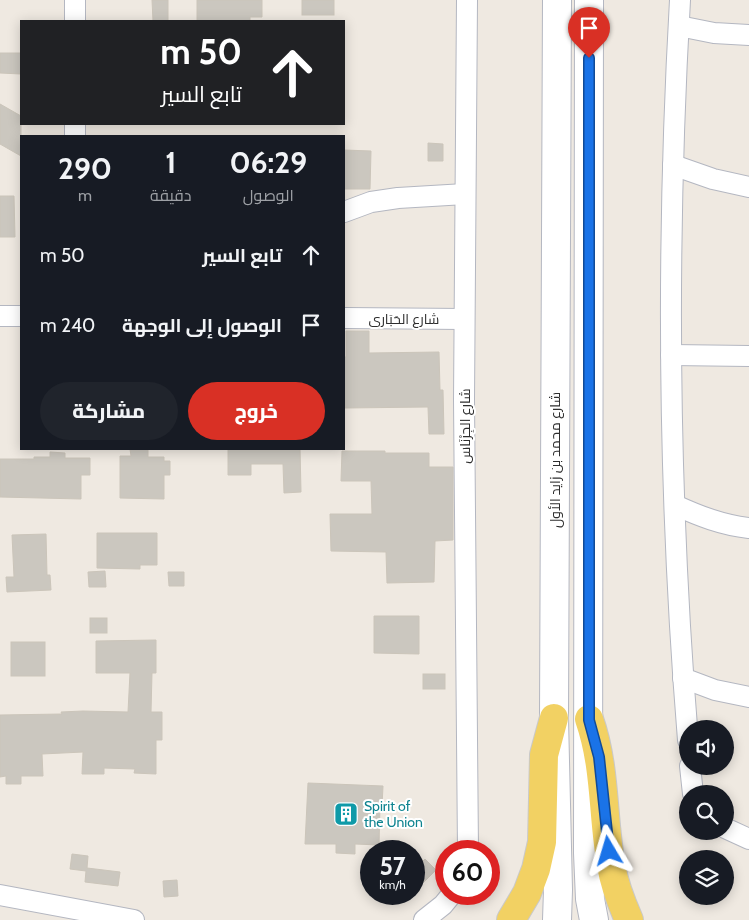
<!DOCTYPE html>
<html lang="ar">
<head>
<meta charset="utf-8">
<style>
  :root { --surface:#171b24; --page:#20242c; --text:#f1f3f6; --muted:#9ea1a6; --accent:#d93025 }
  body { margin:0; font-family:Cabin,Cairo,sans-serif; background:var(--page); color:var(--text); direction:rtl; height:100vh; display:flex; flex-direction:column; font-size:19px; white-space:nowrap }
  * { box-sizing:border-box; margin:0 }
  p { font-size:16px; color:var(--muted) }
  .icon { flex:none; width:28px; height:28px; fill:none; stroke:currentColor; stroke-width:2; stroke-linecap:round; stroke-linejoin:round }
  .map { position:relative; flex:1; overflow:hidden; direction:ltr }
  .details { position:absolute; left:20px; top:135px; width:325px; height:315px; display:flex; flex-direction:column; background:var(--surface); border-radius:0px; box-shadow:0 2px 12px #0003; direction:rtl }
  .details>* { flex:none }
  .guide { position:absolute; left:20px; top:20px; width:325px; height:105px; border-radius:0px; box-shadow:0 2px 12px #0003; direction:rtl; background:#202124; color:#fff; overflow:hidden }
  .controls { position:absolute; left:679px; top:720px; display:grid; gap:10px }
  .controls a { display:grid; place-items:center; width:55px; height:55px; border-radius:50%; background:var(--surface); box-shadow:0 2px 12px #0003; font-size:25px }
  .speed { position:absolute; left:360px; top:840px; display:flex; gap:10px; font-size:25px; font-weight:700; text-align:center }
  .speed>* { display:grid; place-content:center; width:65px; height:65px; border-radius:50%; background:var(--surface); box-shadow:0 2px 12px #0003; line-height:1 }
  .speed small { font-size:12px; font-weight:400 }
  .speed .limit { border:8px solid #d22; background:#fff; color:#111 }
  .pin { position:absolute; display:grid; place-items:center; width:42px; height:42px; color:#fff; margin:-51px -21px; border-radius:50% 50% 50% 0; rotate:-45deg; box-shadow:0 0 5px #0007 }
  .pin .icon { rotate:45deg }
  .me { position:absolute; width:55px; margin:-28px; rotate:353deg; stroke-linejoin:round; filter:drop-shadow(0 0 4px #0008) }
  .turn { display:flex; align-items:center; gap:18px; height:105px; padding:0 20px; font-size:22px }
  .turn .icon { width:65px; height:65px; stroke-width:2.5 }
  .turn b { display:block; font-size:35px; line-height:42px }
  .eta { display:flex; justify-content:space-evenly; align-items:center; height:85px; text-align:center }
  .eta b { font-size:30px; font-weight:800; line-height:35px }
  .button { display:flex; gap:10px; margin-top:auto; padding:10px 20px }
  .button a { flex:1; height:58px; border-radius:30px; background:var(--accent); color:#fff; font-size:20px; font-weight:800; line-height:58px; text-align:center }
  .button a+a { background:var(--page); color:var(--text) }
  ul { padding:0; list-style:none }
  li { display:flex; align-items:center; gap:15px; height:70px; padding:0 20px }
  li div { flex:1 }
  li b { display:block; font-size:19px }
  li em { font-style:normal }
  .map>svg:first-child { display:block }
  .building { fill:#cbc7bf; stroke:#cbc5ba }
  .lines { fill:none; stroke-linecap:round; stroke-linejoin:round }
  .minor-casing { stroke:#b4b7c1; stroke-width:22 }
  .secondary-casing { stroke:#b4b7c1; stroke-width:30 }
  .primary-casing { stroke:#c9c9c9; stroke-width:30 }
  .minor { stroke:#fff; stroke-width:20 }
  .secondary { stroke:#fff; stroke-width:28 }
  .primary { stroke:#f2d163; stroke-width:28 }
  .route-casing { stroke:#114b97; stroke-width:12 }
  .route { stroke:#1a73e8; stroke-width:9 }
  .labels { text-anchor:middle; stroke-width:4; stroke-linejoin:round; paint-order:stroke }
  .street-label { font-size:14px; fill:#2e2e2e; stroke:#fff }
  .culture-label { font-size:14px; fill:#0d838f; stroke:#fff; text-anchor:start }
</style>
</head>
<body>
<div class="map">
<svg width="749" height="920" viewBox="0 0 749 920">
  <rect width="100%" height="100%" fill="#efe9e1"/>
  <g class="building">
    <polygon points="152,0 168,0 168,21 153,21"/>
    <polygon points="197,0 262,0 262,17 250,17 250,21 197,21"/>
    <rect x="302" y="0" width="32" height="15"/>
    <polygon points="0,53 21,53 21,74 0,73"/>
    <polygon points="0,104 21,116 21,156 0,144"/>
    <polygon points="428,143 443,144 443,161 428,161"/>
    <polygon points="344,150 371,151 370,189 344,189"/>
    <polygon points="0,196 14,196 15,237 0,237"/>
    <polygon points="346,331 369,331 369,353 439,352 440,390 443,390 444,434 429,434 428,407 345,408 344,357 346,357"/>
    <polygon points="130,449 148,449 148,457 164,457 164,461 170,461 170,475 164,475 164,499 120,498 120,456 131,456"/>
    <polygon points="228,449 300,449 301,492 284,493 283,464 251,464 251,475 228,475"/>
    <polygon points="342,451 385,451 385,453 429,453 429,467 453,467 453,540 435,541 434,582 387,583 386,552 331,551 330,514 372,514 371,481 341,481"/>
    <polygon points="50,452 65,453 65,458 90,458 90,475 81,475 81,499 0,497 0,459 34,459 34,457 50,457"/>
    <polygon points="97,533 157,533 157,565 140,565 140,569 97,568"/>
    <polygon points="46,534 47,575 50,575 51,590 7,592 6,577 14,577 12,535"/>
    <polygon points="105,571 106,587 89,587 88,572"/>
    <polygon points="168,572 184,572 184,586 169,586"/>
    <polygon points="374,616 419,616 419,654 374,653"/>
    <rect x="90" y="618" width="17" height="15"/>
    <polygon points="156,640 156,673 152,673 151,712 162,712 162,740 156,740 156,774 134,773 135,769 104,768 104,774 82,774 83,752 42,754 43,776 21,776 21,784 6,784 6,776 0,777 0,715 62,714 61,712 83,711 128,712 130,673 96,673 96,641"/>
    <rect x="11" y="642" width="34" height="34"/>
    <rect x="423" y="674" width="22" height="15"/>
    <polygon points="308,783 383,786 382,806 380,806 379,845 355,844 355,854 336,853 336,844 305,844"/>
    <polygon points="72,854 88,856 87,868 120,872 118,886 85,882 86,871 70,869"/>
    <polygon points="425,859 436,870 414,892 414,870"/>
    <polygon points="177,880 178,896 164,897 163,881"/>
  </g>
  <g class="lines">
    <g class="minor-casing">
      <g id="minor">
        <polyline points="467,0 464,400 468,851"/>
        <path d="M 680,0 C 666,246 668,494 688,740"/>
        <polyline points="75,21 75,0"/>
        <polyline points="679,26 714,33 749,35"/>
        <polyline points="75,136 75,124"/>
        <polyline points="673,165 713,179 749,187"/>
        <polyline points="344,212 371,202 398,198 465,194"/>
        <polyline points="0,316 21,316"/>
        <polyline points="344,318 464,319"/>
        <polyline points="671,355 749,356"/>
        <path d="M 675,505 C 699,516 722,525 749,528"/>
        <polyline points="683,678 715,690 749,697"/>
        <polyline points="690,766 693,794"/>
        <polyline points="725,828 749,839"/>
        <polyline points="0,895 134,920"/>
        <polyline points="424,920 443,905 452,894"/>
      </g>
    </g>
    <g class="secondary-casing">
      <g id="secondary">
        <polyline points="557,0 554,718 558,890 557,920"/>
        <polyline points="589,0 588,853 590,899 594,920"/>
      </g>
    </g>
    <g class="primary-casing">
      <g id="primary">
        <path d="M 589,719 C 606,768 602,815 611,865 C 614,884 621,902 629,920"/>
        <polyline points="511,920 527,893 536,869 542,842 544,755 554,718"/>
      </g>
    </g>
    <use href="#minor" class="minor"/>
    <use href="#secondary" class="secondary"/>
    <use href="#primary" class="primary"/>
  </g>
  <g class="lines">
    <g class="route-casing">
      <polyline id="route" points="589,58 589,720 599,757 609,851"/>
    </g>
    <use href="#route" class="route"/>
  </g>
  <defs>
    <g id="building-square" transform="scale(1.25)"><rect x="-9" y="-9" width="18" height="18" rx="4" fill="#0f9aa8" stroke="#fff"/><path d="M-4-6H4V6H1V3H-1V6H-4ZM-2.5-4.3h1.7v1.8h-1.7ZM.8-4.3h1.7v1.8H.8ZM-2.5-1h1.7V.8h-1.7ZM.8-1h1.7V.8H.8Z" fill="#fff"/></g>
  </defs>
  <g fill-rule="evenodd">
    <use href="#building-square" x="346" y="814"/>
  </g>
  <g class="labels">
    <g class="street-label">
      <text x="404" y="324">شارع الحَبَارى</text>
      <text transform="translate(465 426) rotate(-90)" y="5">شارع الجِرْنَاس</text>
      <text transform="translate(555 460) rotate(-90)" y="5">شارع محمد بن زايد الأول</text>
    </g>
    <g class="culture-label">
      <text x="364" y="811">Spirit of<tspan x="364" dy="16">the Union</tspan></text>
    </g>
  </g>
</svg>
<div class="controls">
<a><svg class="icon" aria-label="sound" viewBox="0 0 24 24"><path d="M4 9h4l5-4v14l-5-4H4zM17 9q2 3 0 6"/></svg></a>
<a><svg class="icon" aria-label="search" viewBox="0 0 24 24"><circle cx="10" cy="10" r="6"/><path d="M15 15l6 6"/></svg></a>
<a><svg class="icon" aria-label="layers" viewBox="0 0 24 24"><path d="M12 4l9 5-9 5-9-5zM3 14l9 5 9-5"/></svg></a>
</div>
<div class="speed"><div>57<small>km/h</small></div><div class="limit">60</div></div>
<div class="pin" style="left:589px;top:58px;background:#d93025"><svg class="icon" aria-label="arrive" viewBox="0 0 24 24"><path d="M6 21V4h12l-3 4 3 4H6"/></svg></div>
<svg class="me" style="left:609px;top:851px" viewBox="-20 -20 40 40"><path d="M0-17L14 15 0 8-14 15z" fill="#1a73e8" stroke="#fff" stroke-width="4"/></svg>
<div class="guide">
<div class="turn"><svg class="icon" aria-label="ahead" viewBox="0 0 24 24"><path d="M12 20V5M6 11l6-6 6 6"/></svg><div><b>50 m</b>تابع السير</div></div>
</div>
<section class="details">
<div class="eta">
<div><b>06:29</b><p>الوصول</p></div>
<div><b>1</b><p>دقيقة</p></div>
<div><b>290</b><p>m</p></div>
</div>
<ul>
<li><svg class="icon" aria-label="ahead" viewBox="0 0 24 24"><path d="M12 20V5M6 11l6-6 6 6"/></svg><div><b>تابع السير</b></div><em>50 m</em></li>
<li><svg class="icon" aria-label="arrive" viewBox="0 0 24 24"><path d="M6 21V4h12l-3 4 3 4H6"/></svg><div><b>الوصول إلى الوجهة</b></div><em>240 m</em></li>
</ul>
<div class="button"><a>خروج</a><a>مشاركة</a></div>
</section>
</div>
</body>
</html>
